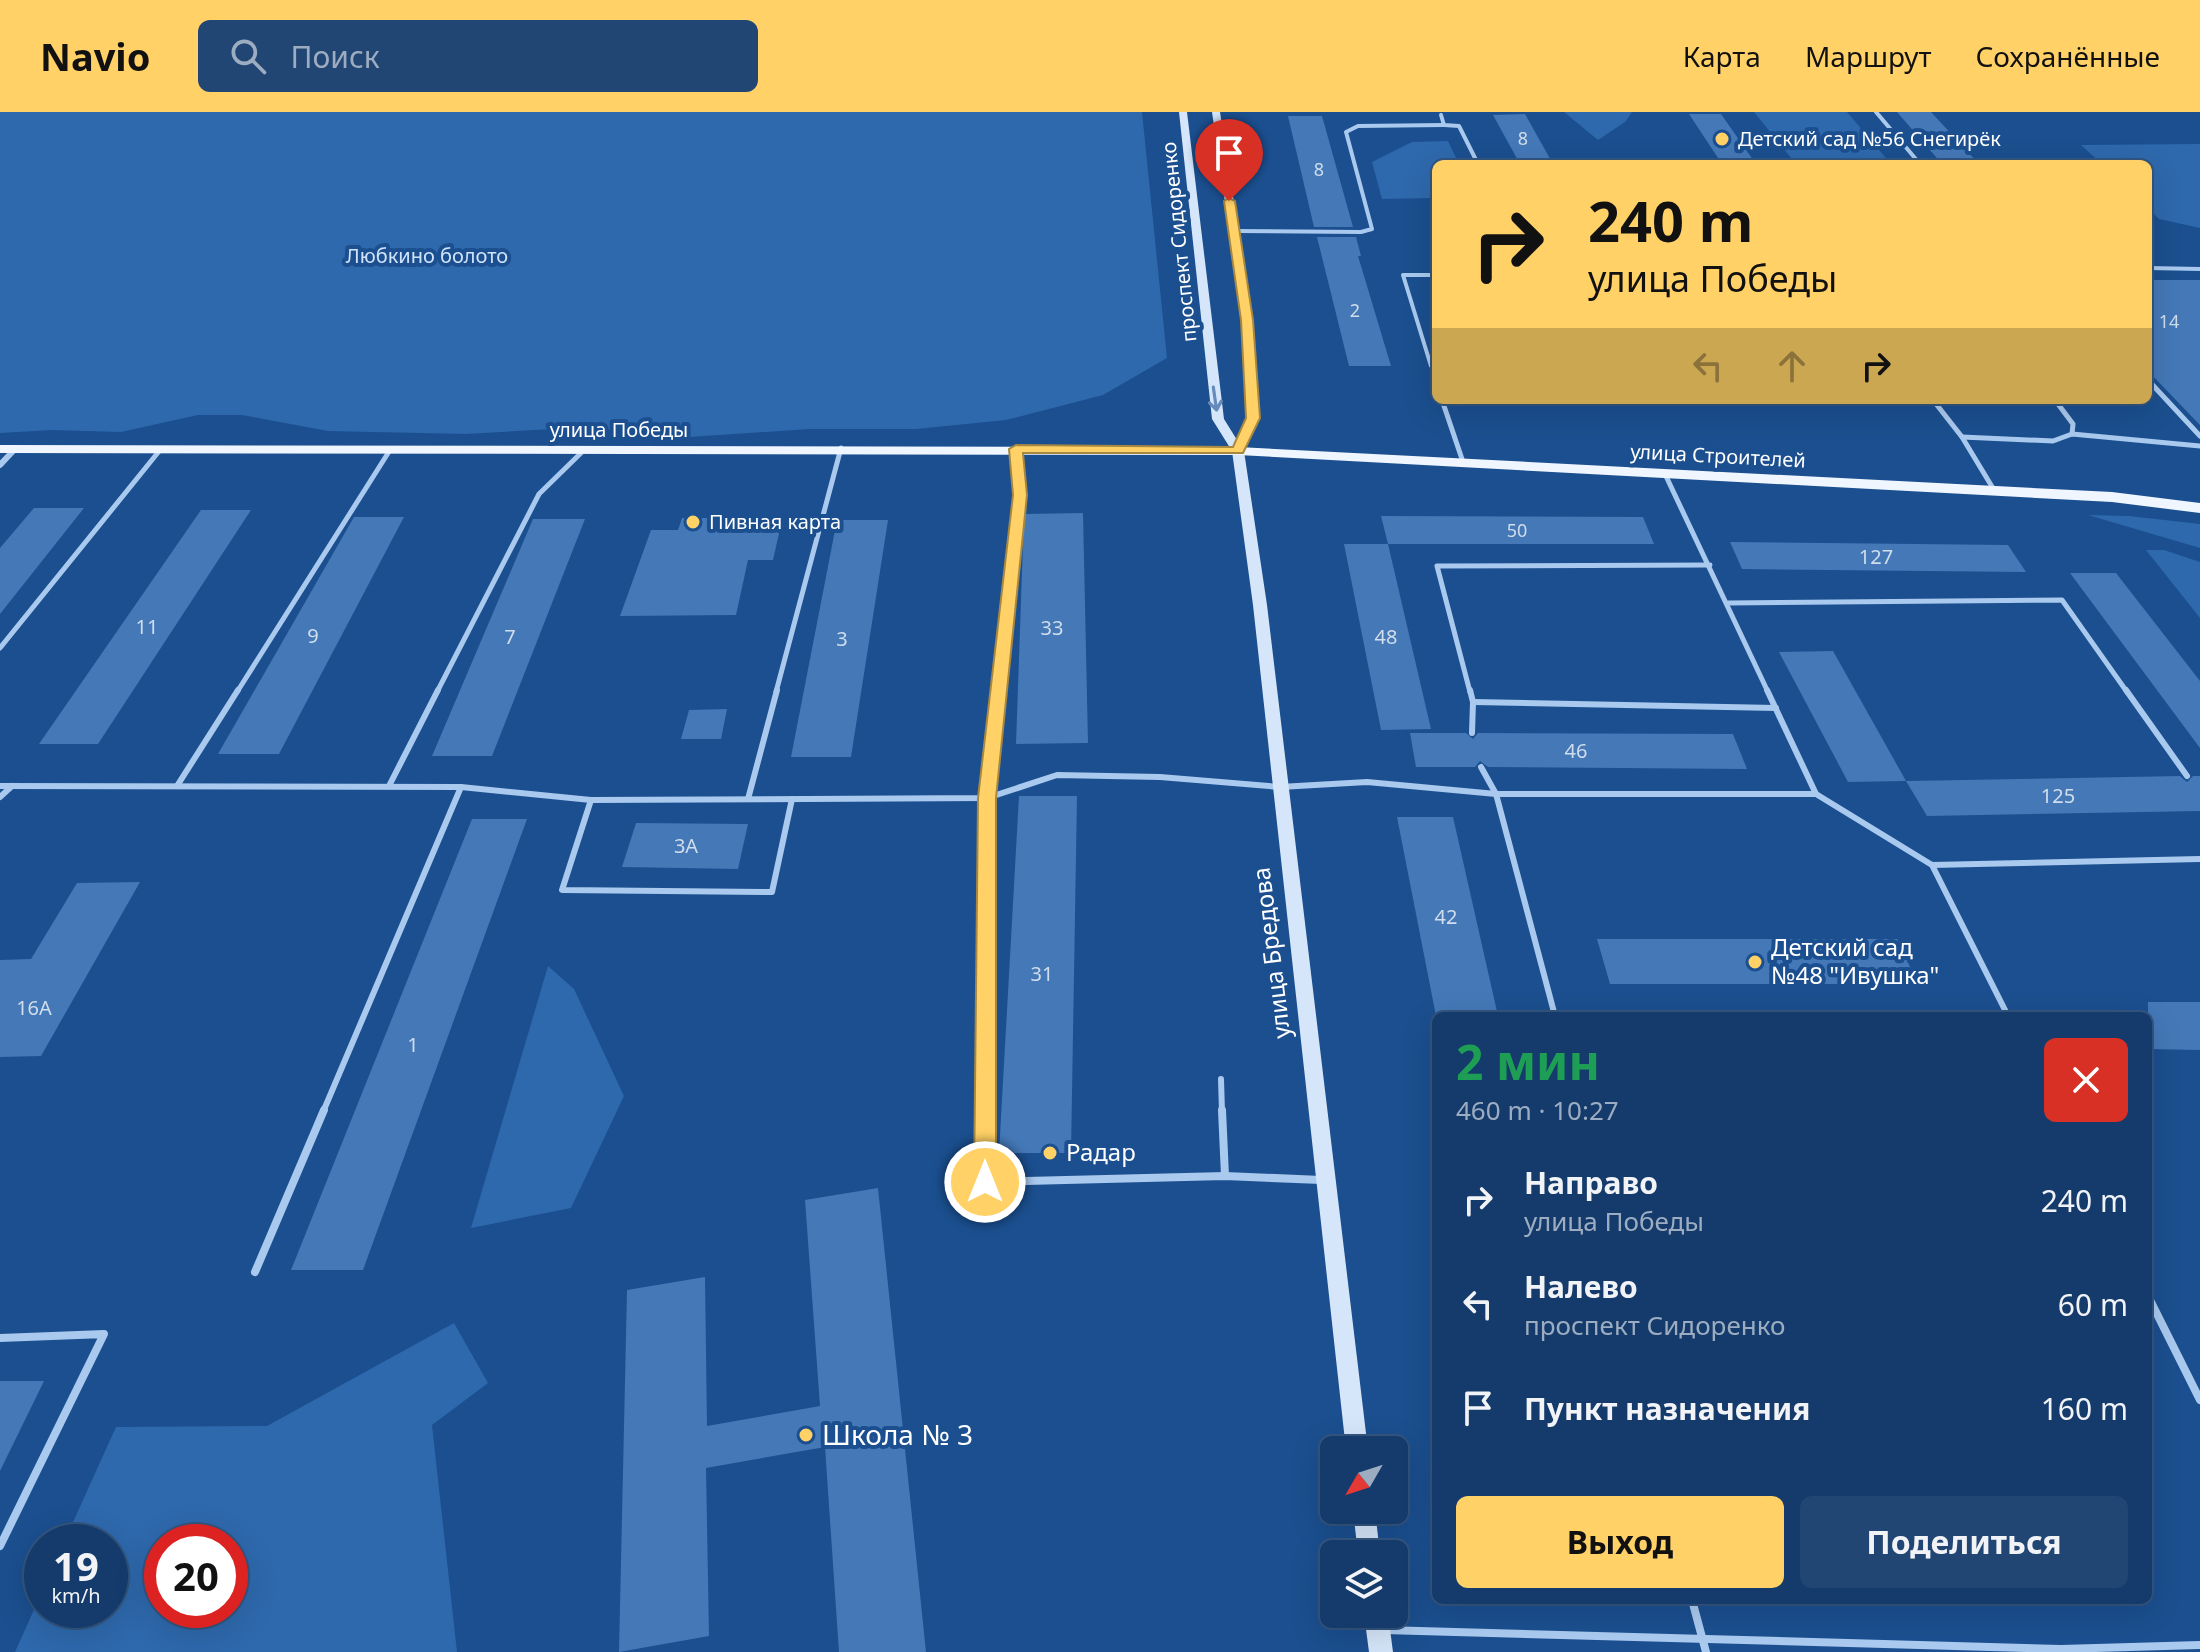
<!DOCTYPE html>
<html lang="ru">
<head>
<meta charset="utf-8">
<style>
  :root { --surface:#143b6b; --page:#214673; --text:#f1f3f6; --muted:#9dadc1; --line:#33557e; --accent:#ffd166 }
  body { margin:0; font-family:"Noto Sans",sans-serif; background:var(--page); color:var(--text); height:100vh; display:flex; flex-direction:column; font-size:30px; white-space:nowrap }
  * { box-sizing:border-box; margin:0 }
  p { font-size:26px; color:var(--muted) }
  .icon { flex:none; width:44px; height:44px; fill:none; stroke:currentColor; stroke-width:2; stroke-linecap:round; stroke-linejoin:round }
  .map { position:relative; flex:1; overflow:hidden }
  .panel { position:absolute; left:1432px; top:900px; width:720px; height:592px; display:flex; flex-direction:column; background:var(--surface); border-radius:12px; box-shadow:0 8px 32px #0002,0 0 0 2px var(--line) }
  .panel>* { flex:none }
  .banner { position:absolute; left:1432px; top:48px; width:720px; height:244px; border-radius:12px; box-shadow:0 8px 32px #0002,0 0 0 2px var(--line); background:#ffd166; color:#111; overflow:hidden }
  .needle { width:52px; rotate:231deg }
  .fabs { position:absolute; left:1320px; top:1324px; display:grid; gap:16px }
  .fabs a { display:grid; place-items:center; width:88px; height:88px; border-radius:12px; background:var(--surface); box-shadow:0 8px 32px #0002,0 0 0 2px var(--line); font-size:40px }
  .speed { position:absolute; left:24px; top:1412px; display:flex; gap:16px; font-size:40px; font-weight:700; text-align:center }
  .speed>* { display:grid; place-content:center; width:104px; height:104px; border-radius:50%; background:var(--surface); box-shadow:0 8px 32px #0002,0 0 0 2px var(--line); line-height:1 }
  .speed small { font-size:20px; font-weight:400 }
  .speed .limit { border:12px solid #d22; background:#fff; color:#111 }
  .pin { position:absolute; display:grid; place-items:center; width:68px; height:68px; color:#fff; margin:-82px -34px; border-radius:50% 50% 50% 0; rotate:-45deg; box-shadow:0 0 8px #0007 }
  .pin .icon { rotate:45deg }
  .me { position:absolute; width:88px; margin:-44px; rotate:0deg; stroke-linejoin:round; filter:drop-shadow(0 0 6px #0008) }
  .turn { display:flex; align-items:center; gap:28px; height:168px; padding:0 24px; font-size:36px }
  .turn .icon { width:104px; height:104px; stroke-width:2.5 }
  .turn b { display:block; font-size:56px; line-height:68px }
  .lanes { display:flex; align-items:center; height:76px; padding:0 24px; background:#0003; justify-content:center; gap:40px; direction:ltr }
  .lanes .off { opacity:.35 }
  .round { display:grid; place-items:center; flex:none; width:84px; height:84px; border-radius:12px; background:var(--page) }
  .summary { display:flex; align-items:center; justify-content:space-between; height:136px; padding:0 24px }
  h1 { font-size:48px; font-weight:700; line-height:60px; color:#1e9e55 }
  .primary-button { display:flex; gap:16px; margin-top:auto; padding:16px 24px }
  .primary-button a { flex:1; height:92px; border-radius:12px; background:var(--accent); color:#111; font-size:32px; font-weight:700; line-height:92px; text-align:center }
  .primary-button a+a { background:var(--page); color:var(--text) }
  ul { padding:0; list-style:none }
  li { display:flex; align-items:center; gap:24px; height:104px; padding:0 24px }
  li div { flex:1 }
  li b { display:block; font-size:30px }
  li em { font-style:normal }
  header { display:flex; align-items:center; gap:48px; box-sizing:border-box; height:112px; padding:0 40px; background:var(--accent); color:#111 }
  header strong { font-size:38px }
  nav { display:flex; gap:44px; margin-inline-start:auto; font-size:28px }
  .search { width:560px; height:72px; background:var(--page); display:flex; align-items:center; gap:20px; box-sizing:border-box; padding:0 28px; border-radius:12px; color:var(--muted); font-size:30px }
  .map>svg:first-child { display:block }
  .green { fill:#2e69ad; fill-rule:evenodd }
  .building { fill:#4478b7 }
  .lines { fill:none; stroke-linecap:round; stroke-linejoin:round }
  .lane-far3 { stroke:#a9c9ee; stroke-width:4 }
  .lane-far2 { stroke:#a9c9ee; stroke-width:5 }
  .lane-far1 { stroke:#a9c9ee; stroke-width:6 }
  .lane { stroke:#a9c9ee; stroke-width:8 }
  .street { stroke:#a9c9ee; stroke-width:6 }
  .secondary { fill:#d6e6fa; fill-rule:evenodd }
  .primary { fill:#f0f6ff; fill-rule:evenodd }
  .oneway { stroke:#668bba }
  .route { fill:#ffd166; stroke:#a68842; stroke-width:2 }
  .poi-dot { fill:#ffd166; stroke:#1b4f8f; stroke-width:3 }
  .labels { text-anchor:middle; stroke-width:8; stroke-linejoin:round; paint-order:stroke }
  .far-number-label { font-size:18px; fill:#d0dded }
  .far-poi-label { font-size:20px; fill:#fff; stroke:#1b4f8f; text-anchor:start }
  .far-street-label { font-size:20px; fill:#fff; stroke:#1b4f8f }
  .far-park-label { font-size:20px; fill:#cfe3fa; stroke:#1b4f8f }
  .number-label { font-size:20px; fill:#d0dded }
  .poi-label { font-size:24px; fill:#fff; stroke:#1b4f8f; text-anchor:start }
  .street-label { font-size:24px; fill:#fff; stroke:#1b4f8f }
  .near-poi-label { font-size:28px; fill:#fff; stroke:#1b4f8f; text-anchor:start }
</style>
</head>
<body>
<header>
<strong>Navio</strong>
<div class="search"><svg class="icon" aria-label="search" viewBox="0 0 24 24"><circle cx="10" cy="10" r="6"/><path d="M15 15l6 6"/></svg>Поиск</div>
<nav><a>Карта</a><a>Маршрут</a><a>Сохранённые</a></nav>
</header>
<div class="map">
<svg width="2200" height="1540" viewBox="0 0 2200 1540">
  <rect width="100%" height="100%" fill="#1b4f8f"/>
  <g class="green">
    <polygon points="0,0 1142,0 1167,246 1103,283 1006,308 916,317 809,317 674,326 588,315 466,322 328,319 242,303 198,303 121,320 52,318 0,321"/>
    <polygon points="1564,0 1632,0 1625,10 1598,28"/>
    <polygon points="1754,0 1847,0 1891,52 1796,52"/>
    <polygon points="1448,29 1459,52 1436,52 1436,86 1382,87 1372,50 1412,30"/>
    <polygon points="2200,32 2200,116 2159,107 2148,96 2148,52 2102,52 2081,33"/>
    <polygon points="2088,403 2129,404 2200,412 2200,436"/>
    <polygon points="2146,438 2164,438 2200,450 2200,506"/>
    <polygon points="548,854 574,877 624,984 571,1096 471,1116"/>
    <path d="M 454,1211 L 488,1271 L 432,1313 L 457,1540 L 15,1540 L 42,1480 L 42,1498 L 110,1498 L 110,1430 L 64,1430 L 116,1315 L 267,1314 ZM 162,1430 L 230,1430 L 230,1498 L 162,1498 Z"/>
  </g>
  <g class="building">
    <polygon points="1897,0 1931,0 1979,52 1942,52"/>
    <polygon points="1525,2 1553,52 1520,52 1493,3"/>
    <polygon points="1689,2 1721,2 1756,52 1722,52"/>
    <polygon points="1288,4 1322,4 1353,115 1314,115"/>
    <polygon points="1317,125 1356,125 1361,144 1358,144 1391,254 1349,254"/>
    <polygon points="2148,168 2200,168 2200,313 2148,259"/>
    <polygon points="34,396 84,396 0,502 0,436"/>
    <polygon points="201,398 251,398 98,632 39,632"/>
    <polygon points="1083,401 1088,631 1016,632 1024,402"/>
    <polygon points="1381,404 1643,405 1654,432 1388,432"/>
    <polygon points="354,405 404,405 279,642 218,642"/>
    <polygon points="682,406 761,406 758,417 780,417 773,448 748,448 736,503 620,504 651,418 678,418"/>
    <polygon points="533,407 585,407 492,644 432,644"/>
    <polygon points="837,408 888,408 851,645 791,645"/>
    <polygon points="1730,430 2008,433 2026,460 1742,457"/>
    <polygon points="1344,432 1388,432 1431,617 1381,618"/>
    <polygon points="2070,461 2116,461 2200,569 2200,636"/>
    <polygon points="1833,539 1906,669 1848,670 1779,540"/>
    <polygon points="727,597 721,627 681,627 689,598"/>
    <polygon points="1410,621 1466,621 1473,627 1478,621 1733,622 1747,657 1488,655 1480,649 1475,655 1416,655"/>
    <polygon points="2180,664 2187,670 2193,664 2200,664 2200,699 1927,704 1906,669"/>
    <polygon points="1019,684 1077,684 1071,1041 999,1041"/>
    <polygon points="1397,705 1453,705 1498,904 1436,904"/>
    <polygon points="472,707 527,707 363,1158 291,1158"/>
    <polygon points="636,711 748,712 738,757 622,755"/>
    <polygon points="140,770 41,944 0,945 0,848 31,847 77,771"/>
    <polygon points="1597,827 1897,827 1918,872 1610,872"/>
    <polygon points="2148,890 2200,890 2200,938 2148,937"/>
    <polygon points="878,1076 926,1540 839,1540 825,1335 706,1356 709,1524 619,1540 627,1178 705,1165 707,1314 820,1294 805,1088"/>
    <polygon points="0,1269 44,1269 0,1359"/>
  </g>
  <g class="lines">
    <g class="lane-far3">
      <polyline points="1876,0 1920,52"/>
      <polyline points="1441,3 1444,13 1459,14 1478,52"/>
      <polyline points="1234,119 1361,120 1372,117 1346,20 1358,14 1444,13"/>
      <polyline points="2148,156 2200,157"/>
      <polyline points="1431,254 1403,163 1436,163"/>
    </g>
    <g class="lane-far2">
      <polyline points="2148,268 2200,324"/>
      <polyline points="1442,288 1463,350"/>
      <polyline points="1933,288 1962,325 1994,378"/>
      <polyline points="2055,288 2073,312 2072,322"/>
      <polyline points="1962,325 2053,329 2072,322 2200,334"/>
      <polyline points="1665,362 1768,580"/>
      <polyline points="1728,491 2062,488 2127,580"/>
      <polyline points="0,536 160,338"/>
      <polyline points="237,580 390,338"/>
      <polyline points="437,580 539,382 584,338"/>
      <polyline points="776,580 841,336"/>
      <polyline points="999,580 1020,383 1016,337"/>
      <polyline points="1470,580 1437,454 1710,453"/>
    </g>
    <g class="lane-far1">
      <polyline points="1470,578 1473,590 1472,621"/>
      <polyline points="1767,578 1816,682"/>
      <polyline points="2126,578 2187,664"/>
      <polyline points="1473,590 1776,596"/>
      <polyline points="1481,655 1496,682 1555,904"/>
      <polyline points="0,674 461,675 591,688 987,686 1057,663 1160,665 1280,675 1367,670 1496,682 1816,682 1932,753 2200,747"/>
      <polyline points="177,674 238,578"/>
      <polyline points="389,674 438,578"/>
      <polyline points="0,685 12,674"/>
      <polyline points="748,687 777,578"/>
      <polyline points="591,688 562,778 772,780 792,687"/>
      <polyline points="1932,753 2008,904"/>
      <polyline points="1221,967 1222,1000"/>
      <polyline points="323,1000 461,675"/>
      <polyline points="985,1000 987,686 999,578"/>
    </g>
    <g class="lane">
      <polyline points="985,998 985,1070 1225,1064 1321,1068"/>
      <polyline points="1222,998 1225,1064"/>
      <polyline points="255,1160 324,998"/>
      <polyline points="2148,1184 2200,1288"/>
      <polyline points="0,1226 104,1222 0,1434"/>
      <polyline points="1692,1488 1706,1540"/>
      <polyline points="1384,1518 2061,1537 2200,1533"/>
    </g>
    <polyline class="street" points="0,353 14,338"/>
    <g class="secondary">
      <polygon points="1179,0 1187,0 1224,307 1237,328 1247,306 1242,208 1212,0 1220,0 1252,208 1259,306 1244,339 1267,493 1368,1338 1346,1338 1253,493 1232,339 1212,307"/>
      <polygon points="1353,1398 1375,1398 1380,1442 1358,1442"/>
      <polygon points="1364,1502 1388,1502 1393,1540 1369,1540"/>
    </g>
    <polygon class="primary" points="0,333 1238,335 2112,380 2200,391 2200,401 2112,390 1238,343 0,341"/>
  </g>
  <defs><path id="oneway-shaft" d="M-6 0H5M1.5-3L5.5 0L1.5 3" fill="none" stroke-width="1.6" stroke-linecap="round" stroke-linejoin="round" transform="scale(2)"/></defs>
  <use class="oneway" href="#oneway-shaft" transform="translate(1215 287) rotate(82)"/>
  <polygon class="route" points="1229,86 1235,89 1253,208 1260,306 1243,341 1023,341 1027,383 996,686 996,1070 992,1077 985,1080 977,1077 974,1070 978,686 1013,383 1009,337 1016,333 1233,335 1246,306 1241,208 1224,89"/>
  <g class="poi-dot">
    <circle cx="1722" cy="27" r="8"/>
    <circle cx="693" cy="410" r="8"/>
    <circle cx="1755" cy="850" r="8"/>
    <circle cx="1050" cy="1041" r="8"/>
    <circle cx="806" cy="1323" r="8"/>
  </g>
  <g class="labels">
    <g class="far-number-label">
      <text x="1523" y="33">8</text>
      <text x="1319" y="64">8</text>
      <text x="1355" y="205">2</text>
      <text x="2169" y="216">14</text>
      <text x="1517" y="425">50</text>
    </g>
    <g class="far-poi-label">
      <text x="1738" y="34">Детский сад №56 Снегирёк</text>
      <text x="709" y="417">Пивная карта</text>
    </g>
    <g class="far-street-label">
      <text transform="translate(1179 130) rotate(-96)" y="7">проспект Сидоренко</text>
      <text x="619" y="325">улица Победы</text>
      <text transform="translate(1718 344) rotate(3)" y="7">улица Строителей</text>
    </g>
    <g class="far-park-label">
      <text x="427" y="151">Любкино болото</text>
    </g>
    <g class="number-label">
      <text x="1876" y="452">127</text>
      <text x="147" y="522">11</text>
      <text x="1052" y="523">33</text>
      <text x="313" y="531">9</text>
      <text x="510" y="532">7</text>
      <text x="1386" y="532">48</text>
      <text x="842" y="534">3</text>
      <text x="1576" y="646">46</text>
      <text x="2058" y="691">125</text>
      <text x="686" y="741">3А</text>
      <text x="1446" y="812">42</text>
      <text x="1042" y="869">31</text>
      <text x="34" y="903">16А</text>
      <text x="413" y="940">1</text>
    </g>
    <g class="poi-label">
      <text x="1771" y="844">Детский сад<tspan x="1771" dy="28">№48 "Ивушка"</tspan></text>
      <text x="1066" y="1049">Радар</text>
    </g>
    <g class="street-label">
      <text transform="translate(1272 841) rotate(-97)" y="8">улица Бредова</text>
    </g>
    <g class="near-poi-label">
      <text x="822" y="1333">Школа № 3</text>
    </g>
  </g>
</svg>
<div class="fabs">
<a><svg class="needle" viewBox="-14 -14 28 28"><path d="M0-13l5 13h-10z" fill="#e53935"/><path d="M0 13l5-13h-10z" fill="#9dadc1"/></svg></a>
<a><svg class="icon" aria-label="layers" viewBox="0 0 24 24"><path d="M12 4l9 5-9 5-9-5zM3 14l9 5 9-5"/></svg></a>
</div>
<div class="speed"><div>19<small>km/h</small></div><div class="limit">20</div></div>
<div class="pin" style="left:1229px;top:89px;background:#d93025"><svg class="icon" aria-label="arrive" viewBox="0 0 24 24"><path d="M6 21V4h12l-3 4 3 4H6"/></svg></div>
<svg class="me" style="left:985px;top:1070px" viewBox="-20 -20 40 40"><circle r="17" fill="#ffd166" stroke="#fff" stroke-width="3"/><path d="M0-11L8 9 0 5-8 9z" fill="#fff"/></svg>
<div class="banner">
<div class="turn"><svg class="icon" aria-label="right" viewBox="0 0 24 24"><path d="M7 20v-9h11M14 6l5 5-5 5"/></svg><div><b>240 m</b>улица Победы</div></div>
<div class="lanes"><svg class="icon off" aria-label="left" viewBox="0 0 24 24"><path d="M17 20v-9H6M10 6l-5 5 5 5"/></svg><svg class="icon off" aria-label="ahead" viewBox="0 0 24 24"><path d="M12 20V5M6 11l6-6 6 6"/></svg><svg class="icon" aria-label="right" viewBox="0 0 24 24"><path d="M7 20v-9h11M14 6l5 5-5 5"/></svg></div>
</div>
<section class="panel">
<div class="summary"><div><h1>2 мин</h1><p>460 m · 10:27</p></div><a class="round" style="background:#d93025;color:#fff"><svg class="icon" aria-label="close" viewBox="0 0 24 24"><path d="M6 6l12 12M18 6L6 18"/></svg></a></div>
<ul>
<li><svg class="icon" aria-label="right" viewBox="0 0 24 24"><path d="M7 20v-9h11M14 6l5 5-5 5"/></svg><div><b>Направо</b><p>улица Победы</p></div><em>240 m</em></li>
<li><svg class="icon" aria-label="left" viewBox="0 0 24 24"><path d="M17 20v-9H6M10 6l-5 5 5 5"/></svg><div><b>Налево</b><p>проспект Сидоренко</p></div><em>60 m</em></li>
<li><svg class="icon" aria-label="arrive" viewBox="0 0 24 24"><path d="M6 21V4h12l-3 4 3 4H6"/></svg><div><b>Пункт назначения</b></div><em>160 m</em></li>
</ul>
<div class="primary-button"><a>Выход</a><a>Поделиться</a></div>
</section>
</div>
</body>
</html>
